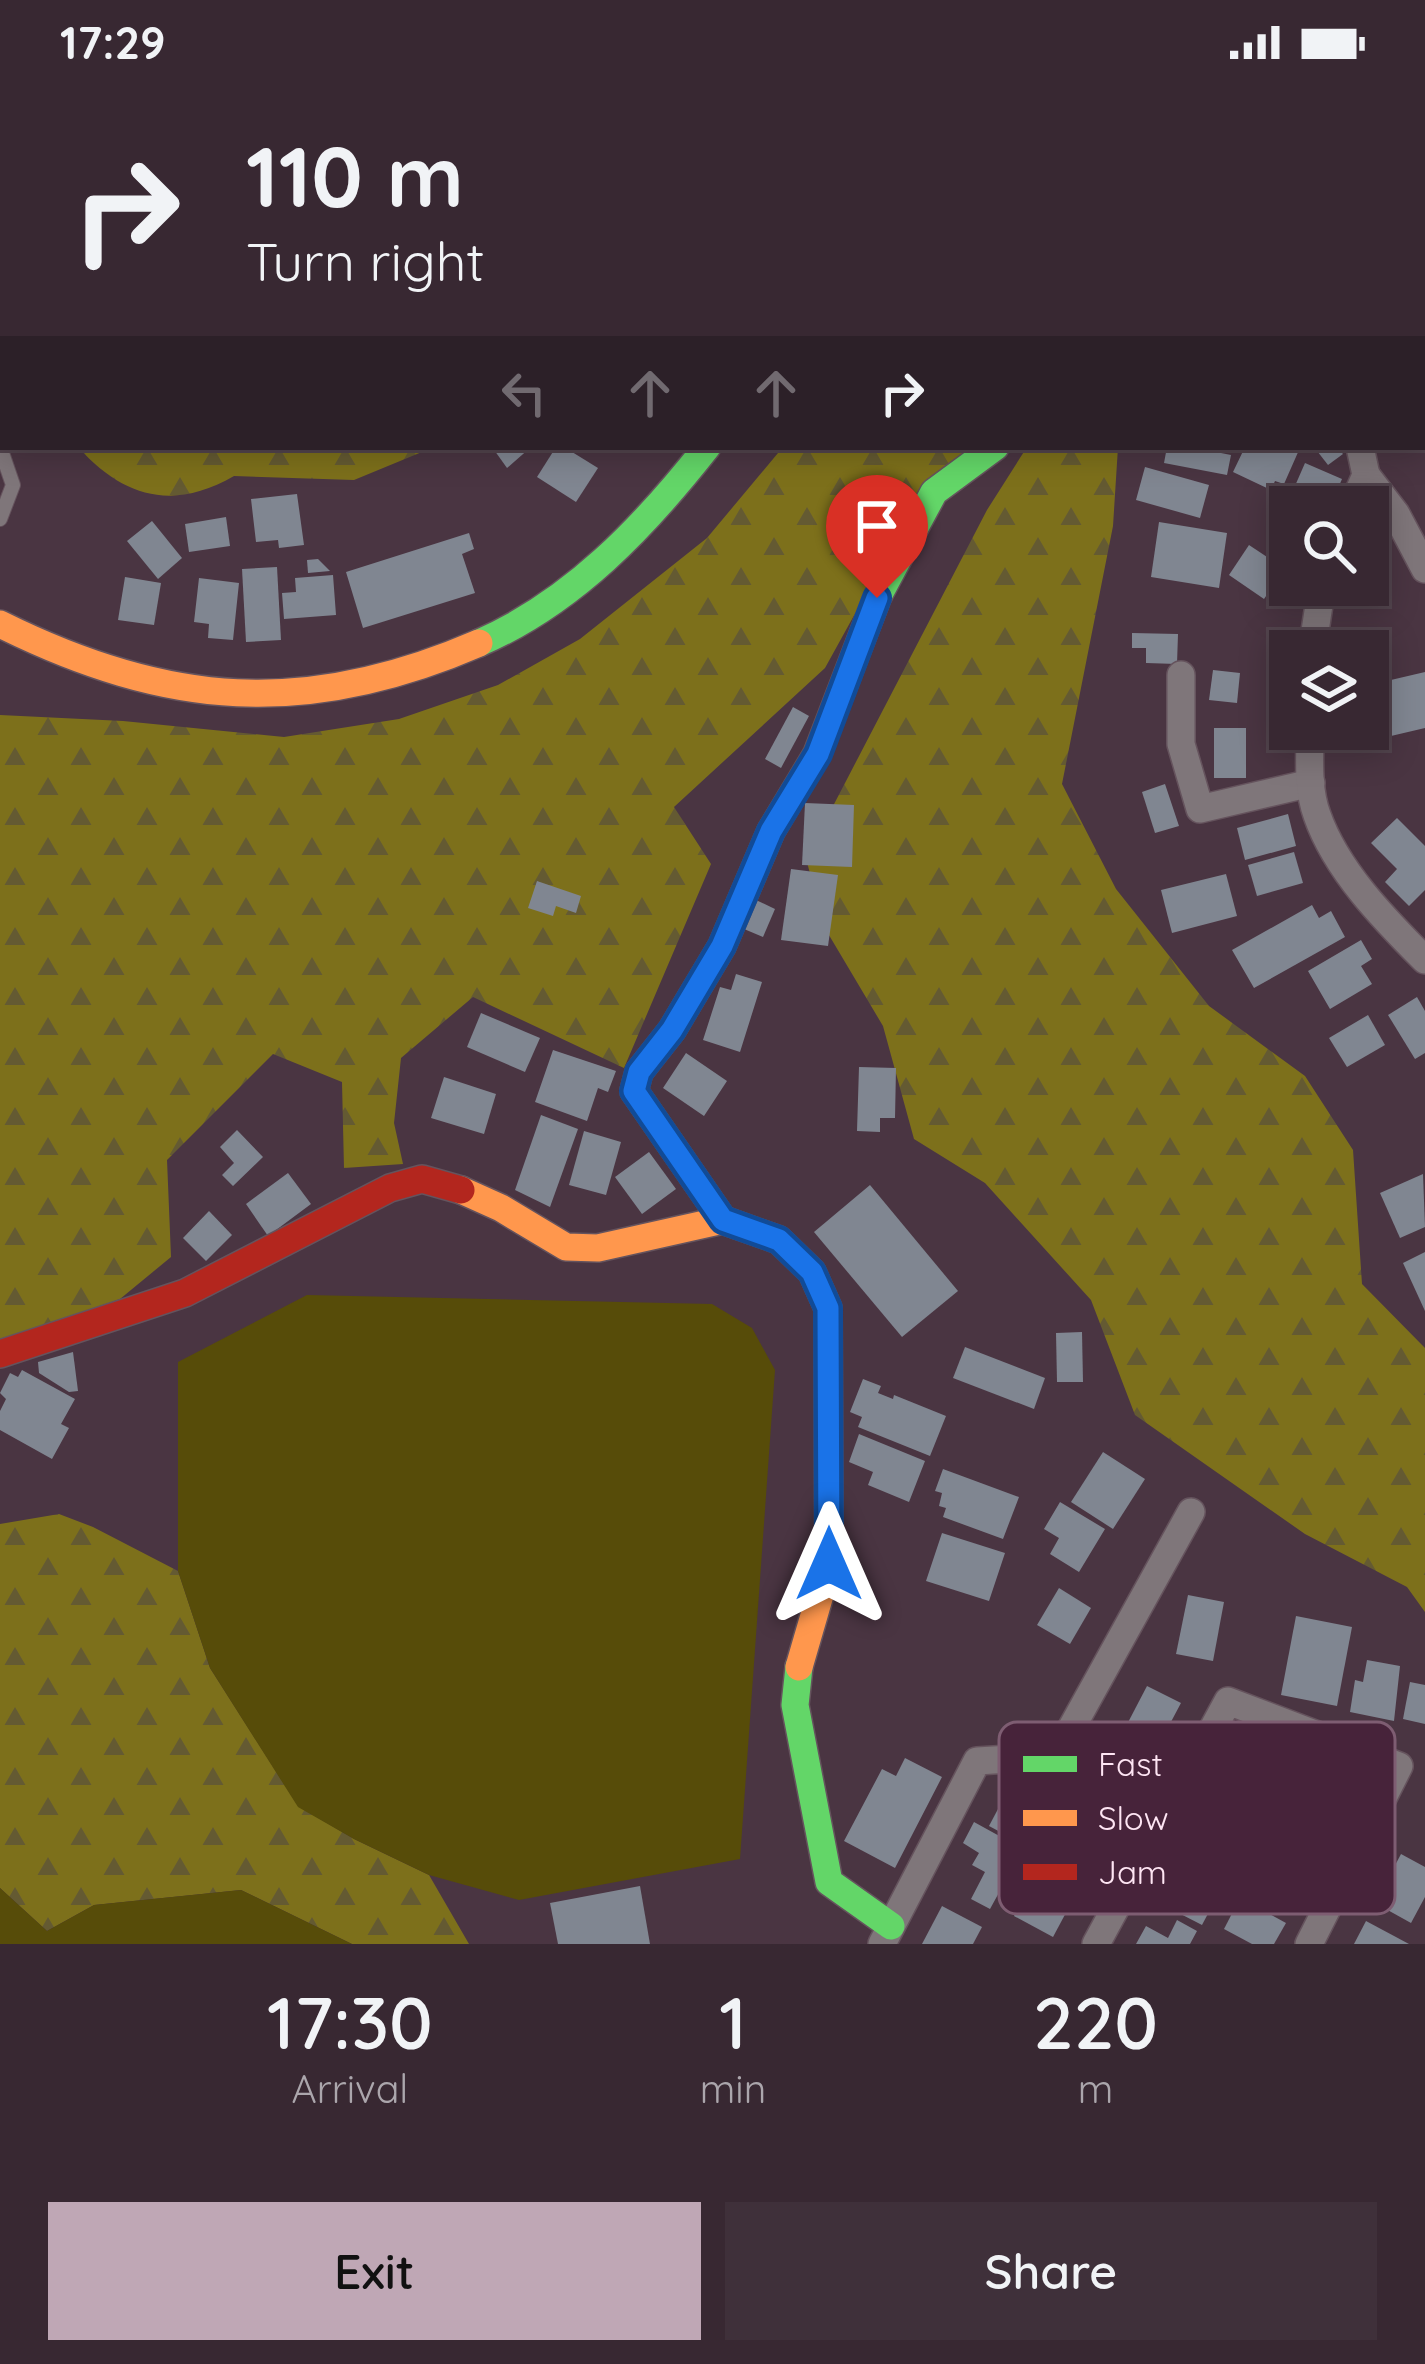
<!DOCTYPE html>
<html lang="en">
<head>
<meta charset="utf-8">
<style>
  :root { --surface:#382832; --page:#3f303a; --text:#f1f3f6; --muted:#aba6ac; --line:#52444d; --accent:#bfa7b5 }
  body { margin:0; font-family:Quicksand,sans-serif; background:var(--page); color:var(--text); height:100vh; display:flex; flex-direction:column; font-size:45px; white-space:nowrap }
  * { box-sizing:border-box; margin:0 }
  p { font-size:39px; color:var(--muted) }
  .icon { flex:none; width:66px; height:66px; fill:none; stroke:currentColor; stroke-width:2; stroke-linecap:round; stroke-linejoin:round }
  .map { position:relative; height:1860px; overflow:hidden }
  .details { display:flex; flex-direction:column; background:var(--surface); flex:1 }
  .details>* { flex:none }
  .hud { position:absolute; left:0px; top:0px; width:1425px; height:366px; box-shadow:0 6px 30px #0003,0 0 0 3px var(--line); background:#382832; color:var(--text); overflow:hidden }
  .buttons { position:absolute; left:1269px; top:402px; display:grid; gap:24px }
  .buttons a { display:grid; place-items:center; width:120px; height:120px; border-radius:0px; background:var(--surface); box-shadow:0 6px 30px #0003,0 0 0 3px var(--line); font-size:60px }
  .pin { position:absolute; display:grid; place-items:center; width:102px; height:102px; color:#fff; margin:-123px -51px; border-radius:50% 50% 50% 0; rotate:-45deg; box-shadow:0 0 12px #0007 }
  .pin .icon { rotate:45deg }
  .me { position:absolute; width:132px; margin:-66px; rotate:0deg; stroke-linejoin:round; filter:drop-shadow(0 0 9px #0008) }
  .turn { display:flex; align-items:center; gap:42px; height:252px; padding:0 48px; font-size:54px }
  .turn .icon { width:156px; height:156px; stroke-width:2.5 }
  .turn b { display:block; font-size:84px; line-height:102px }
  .lanes { display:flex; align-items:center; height:114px; padding:0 48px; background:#0003; justify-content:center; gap:60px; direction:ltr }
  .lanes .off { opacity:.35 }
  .eta { display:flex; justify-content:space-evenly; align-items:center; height:204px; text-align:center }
  .eta b { font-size:72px; font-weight:600; line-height:84px }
  .action { display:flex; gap:24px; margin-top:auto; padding:24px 48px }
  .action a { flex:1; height:138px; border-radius:0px; background:var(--accent); color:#111; font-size:48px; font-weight:600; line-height:138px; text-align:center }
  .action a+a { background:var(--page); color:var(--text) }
  .status { display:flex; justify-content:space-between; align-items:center; height:84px; padding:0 60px; background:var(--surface); direction:ltr }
  .status svg { height:33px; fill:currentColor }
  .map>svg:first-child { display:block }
  .forest { fill:url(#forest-firs) }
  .pitch { fill:#574c09 }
  .building { fill:#808691 }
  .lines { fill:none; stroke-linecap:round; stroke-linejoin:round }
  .lane-casing { stroke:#65535d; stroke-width:16 }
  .street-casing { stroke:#65535d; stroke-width:30 }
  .fast-casing { stroke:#65535d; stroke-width:30 }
  .slow-casing { stroke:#65535d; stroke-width:30 }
  .jam-casing { stroke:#65535d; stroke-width:30 }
  .lane { stroke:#7f767a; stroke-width:14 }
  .street { stroke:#7f767a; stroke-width:27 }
  .fast { stroke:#63d668; stroke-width:27 }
  .slow { stroke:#ff974d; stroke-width:27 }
  .jam { stroke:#b3261e; stroke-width:27 }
  .route-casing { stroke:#114b97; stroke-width:30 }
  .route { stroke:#1a73e8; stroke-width:21 }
  .key { fill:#47233a; stroke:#7e5d72; stroke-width:3 }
  .key-label { font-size:33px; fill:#fee5f3 }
</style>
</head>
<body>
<div class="status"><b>17:29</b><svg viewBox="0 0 49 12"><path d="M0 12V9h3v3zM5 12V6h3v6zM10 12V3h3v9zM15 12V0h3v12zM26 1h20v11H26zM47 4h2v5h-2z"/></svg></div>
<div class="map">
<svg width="1425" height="1860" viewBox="0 0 1425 1860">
  <defs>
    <pattern id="forest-firs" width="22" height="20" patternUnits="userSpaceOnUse" patternTransform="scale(3)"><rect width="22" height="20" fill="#7d701b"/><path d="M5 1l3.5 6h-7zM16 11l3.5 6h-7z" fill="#645a32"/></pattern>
  </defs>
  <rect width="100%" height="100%" fill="#4a3542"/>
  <g class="forest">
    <polygon points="112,0 584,0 111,3"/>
    <path d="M 78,363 L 434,363 L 354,396 L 234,392 C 173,427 124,414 78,363 Z"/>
    <polygon points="783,363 958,363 970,373 926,401 825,584 674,723 711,780 624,984 473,913 401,974 394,1039 403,1080 344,1084 342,998 273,970 167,1076 171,1173 120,1215 0,1258 0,631 123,637 284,653 399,635 498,601 580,555 707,454"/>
    <polygon points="1027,363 1118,363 1113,442 1062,700 1116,805 1209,922 1305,992 1353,1066 1362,1200 1425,1264 1425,1528 1407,1503 1305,1450 1135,1331 1091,1216 985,1099 914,1055 883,942 823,841 806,774 987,426"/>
    <polygon points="59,1430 93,1443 178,1487 210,1584 298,1722 354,1755 429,1791 469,1860 352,1860 241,1806 94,1821 47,1847 0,1804 0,1440"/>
  </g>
  <g class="pitch">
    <polygon points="307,1211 712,1220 752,1244 775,1286 740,1775 519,1816 429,1791 354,1755 298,1723 210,1584 178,1487 178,1278"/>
    <polygon points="0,1804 47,1847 94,1821 241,1806 352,1860 0,1860"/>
  </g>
  <g class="building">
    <polygon points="492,363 531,363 507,384"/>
    <polygon points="556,363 564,363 598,384 576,418 537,393"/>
    <polygon points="1167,363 1222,363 1221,369 1231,371 1227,391 1164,379"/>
    <polygon points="1245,363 1292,363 1299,366 1284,400 1275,397 1271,406 1233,388"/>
    <polygon points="1314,363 1337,363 1343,370 1328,381"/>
    <polygon points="1305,379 1342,395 1330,423 1308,423 1310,419 1291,411"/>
    <polygon points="1145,383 1209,401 1200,434 1136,416"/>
    <polygon points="297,410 304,461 279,464 278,456 256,458 251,415"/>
    <polygon points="226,433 230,462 189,468 185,440"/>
    <polygon points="152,437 182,474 158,495 127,457"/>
    <polygon points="1159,438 1227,449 1219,504 1151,493"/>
    <polygon points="469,449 474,465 462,470 475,509 363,544 346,488"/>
    <polygon points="1249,461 1285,485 1264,515 1229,491"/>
    <polygon points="318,475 330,487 308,489 307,476"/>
    <polygon points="277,483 281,556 246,558 242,485"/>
    <polygon points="333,491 336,531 284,535 282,509 296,508 295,494"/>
    <polygon points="125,493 161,499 154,541 118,536"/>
    <polygon points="199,494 239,499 233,556 208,554 209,540 194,538"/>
    <polygon points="1132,549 1178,550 1177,580 1146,579 1146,564 1132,564"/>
    <polygon points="1213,586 1240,589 1237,619 1209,616"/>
    <polygon points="1425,588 1425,644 1391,652 1378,599"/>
    <polygon points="1271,600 1290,601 1293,650 1269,649"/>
    <polygon points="793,623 809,632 781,684 765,675"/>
    <rect x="1214" y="644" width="32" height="50"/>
    <polygon points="1165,700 1179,742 1155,749 1142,708"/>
    <polygon points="805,719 854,721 852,783 802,781"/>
    <polygon points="1288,730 1296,762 1245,776 1237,744"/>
    <polygon points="1397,734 1425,762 1425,806 1409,822 1385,798 1397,785 1371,759"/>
    <polygon points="1294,768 1303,799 1257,812 1248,781"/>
    <polygon points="791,785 838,791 828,862 781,856"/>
    <polygon points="1226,790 1237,832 1172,849 1161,806"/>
    <polygon points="537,797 581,812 576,829 556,822 553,832 528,824"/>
    <polygon points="756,816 775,825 763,853 744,845"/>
    <polygon points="1312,821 1319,834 1331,827 1345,853 1254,904 1232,866"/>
    <polygon points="1361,856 1372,875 1361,882 1372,900 1330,925 1308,887"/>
    <polygon points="736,890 762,898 740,968 703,956 720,903 731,906"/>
    <polygon points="1417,913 1425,927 1425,969 1415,975 1388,931"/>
    <polygon points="481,929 540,954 525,988 467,963"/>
    <polygon points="1368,931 1385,961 1347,983 1329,954"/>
    <polygon points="553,966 616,987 608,1008 598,1004 587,1037 535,1018"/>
    <polygon points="686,969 727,997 704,1032 663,1004"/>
    <polygon points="859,983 896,984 895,1034 880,1034 880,1048 857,1047"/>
    <polygon points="444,993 496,1010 484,1050 431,1034"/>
    <polygon points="541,1031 578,1045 550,1123 515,1106"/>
    <polygon points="237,1046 263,1073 233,1102 222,1091 234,1079 220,1063"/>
    <polygon points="584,1047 621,1058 606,1111 569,1101"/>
    <polygon points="649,1068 676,1105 642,1130 615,1093"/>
    <polygon points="288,1089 311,1120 268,1152 246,1120"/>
    <polygon points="1423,1090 1425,1143 1400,1154 1380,1109"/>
    <polygon points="870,1101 958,1207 902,1253 814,1148"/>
    <polygon points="209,1127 232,1151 206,1177 183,1154"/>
    <polygon points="1425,1168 1425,1227 1403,1179"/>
    <polygon points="1082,1248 1083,1298 1057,1298 1056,1249"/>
    <polygon points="965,1263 1045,1294 1034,1325 953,1294"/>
    <polygon points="73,1268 78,1307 69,1308 39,1289 38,1278"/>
    <polygon points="22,1286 75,1315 61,1340 69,1344 52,1375 0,1346 0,1327 6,1315 0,1309 10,1289 18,1293"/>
    <polygon points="863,1295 881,1302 878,1309 893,1315 894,1311 946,1332 930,1372 858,1343 862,1333 850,1328"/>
    <polygon points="859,1350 925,1377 909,1418 868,1401 873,1388 849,1378"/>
    <polygon points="1103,1368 1145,1395 1113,1445 1071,1418"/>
    <polygon points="943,1385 1019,1413 1003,1455 943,1433 946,1424 939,1422 942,1409 935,1407"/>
    <polygon points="1060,1418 1105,1445 1079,1488 1050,1470 1059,1454 1044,1445"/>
    <polygon points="942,1449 1005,1469 989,1517 926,1497"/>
    <polygon points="1059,1504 1091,1524 1070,1560 1037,1541"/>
    <polygon points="1188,1511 1224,1518 1213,1577 1176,1570"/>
    <polygon points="1296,1532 1352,1543 1337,1622 1281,1611"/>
    <polygon points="1367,1576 1400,1582 1394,1637 1350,1628 1355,1596 1363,1598"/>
    <polygon points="1410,1598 1425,1601 1425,1640 1403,1635"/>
    <polygon points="1147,1602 1181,1619 1156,1666 1123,1648"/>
    <polygon points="905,1674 942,1693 895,1784 844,1757 882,1685 896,1692"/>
    <polygon points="1015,1693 1047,1711 1021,1759 989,1742"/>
    <polygon points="974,1738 1023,1765 990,1825 971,1815 985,1788 972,1781 979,1769 963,1759"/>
    <polygon points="1401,1770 1425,1783 1425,1813 1411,1839 1375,1819"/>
    <polygon points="1194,1774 1228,1792 1202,1841 1167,1823"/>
    <polygon points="1037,1788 1076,1810 1053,1853 1014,1832"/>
    <polygon points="640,1802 650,1860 558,1860 550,1819"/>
    <polygon points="1240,1814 1286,1839 1274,1860 1252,1860 1224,1845"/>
    <polygon points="942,1822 982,1843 973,1860 922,1860"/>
    <polygon points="1177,1836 1197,1847 1190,1860 1136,1860 1146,1842 1168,1854"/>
    <polygon points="1366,1837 1409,1860 1354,1860"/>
  </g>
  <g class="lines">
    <g class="lane-casing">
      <g id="lane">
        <polyline points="0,97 3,97"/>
        <polyline points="0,363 13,401 0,435"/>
      </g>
    </g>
    <g class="street-casing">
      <g id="street">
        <polyline points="1010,0 1011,3"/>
        <polyline points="1367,3 1367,0"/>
        <polyline points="1366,391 1396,430 1425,485"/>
        <polyline points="1352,423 1366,391 1360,363"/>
        <polyline points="1312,567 1322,501"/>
        <polyline points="1181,591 1181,660 1200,725 1311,699"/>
        <path d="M 1310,645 C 1310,673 1307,704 1317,731 C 1336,786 1384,835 1425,876"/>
        <polyline points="882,1860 977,1677 1056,1672 1191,1428"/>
        <polyline points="1096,1860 1228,1617 1399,1682 1309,1860"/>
      </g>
    </g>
    <g class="fast-casing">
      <g id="fast">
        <polyline points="975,3 979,0"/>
        <path d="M 479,559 C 573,518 644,443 707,363"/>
        <polyline points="723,1136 634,1007 639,988 672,946 722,862 771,747 817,670 877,514 934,408 995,363"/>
        <polyline points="799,1583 795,1621 829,1798 891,1842"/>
      </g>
    </g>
    <g class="slow-casing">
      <g id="slow">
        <path d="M 0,540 C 167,623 306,634 479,559"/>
        <polyline points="461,1106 501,1124 566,1163 598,1164 723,1136 779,1156 812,1188 828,1224 829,1480 799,1583"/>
      </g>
    </g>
    <g class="jam-casing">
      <polyline id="jam" points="0,1270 185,1209 390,1104 422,1095 461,1106"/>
    </g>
    <use href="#lane" class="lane"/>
    <use href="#street" class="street"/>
    <use href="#fast" class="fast"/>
    <use href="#slow" class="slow"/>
    <use href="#jam" class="jam"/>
  </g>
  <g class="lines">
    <g class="route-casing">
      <polyline id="route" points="829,1480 828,1224 812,1188 779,1156 723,1136 634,1007 639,988 672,946 722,862 771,747 818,670 877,514"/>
    </g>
    <use href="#route" class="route"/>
  </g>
  <rect x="999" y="1638" width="396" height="192" rx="18" class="key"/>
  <rect x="1023" y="1672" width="54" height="16" fill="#63d668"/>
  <rect x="1023" y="1726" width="54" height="16" fill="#ff974d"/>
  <rect x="1023" y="1780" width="54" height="16" fill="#b3261e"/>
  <g class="key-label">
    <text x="1098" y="1692">Fast</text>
    <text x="1098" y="1746">Slow</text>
    <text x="1098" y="1800">Jam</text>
  </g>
</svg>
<div class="buttons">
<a><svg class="icon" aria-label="search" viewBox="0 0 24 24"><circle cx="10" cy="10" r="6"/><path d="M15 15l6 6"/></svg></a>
<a><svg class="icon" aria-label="layers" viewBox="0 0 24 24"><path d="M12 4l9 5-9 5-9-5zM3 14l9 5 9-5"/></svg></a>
</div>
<div class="pin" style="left:877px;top:514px;background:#d93025"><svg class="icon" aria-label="arrive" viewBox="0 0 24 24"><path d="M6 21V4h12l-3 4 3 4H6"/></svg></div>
<svg class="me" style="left:829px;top:1480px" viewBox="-20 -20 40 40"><path d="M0-17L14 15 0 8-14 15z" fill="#1a73e8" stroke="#fff" stroke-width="4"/></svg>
<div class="hud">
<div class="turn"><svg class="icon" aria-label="right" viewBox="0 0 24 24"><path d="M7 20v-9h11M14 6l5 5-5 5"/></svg><div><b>110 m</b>Turn right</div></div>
<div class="lanes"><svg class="icon off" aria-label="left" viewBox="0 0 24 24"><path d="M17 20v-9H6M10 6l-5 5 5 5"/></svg><svg class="icon off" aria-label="ahead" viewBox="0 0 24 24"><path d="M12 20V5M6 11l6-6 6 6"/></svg><svg class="icon off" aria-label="ahead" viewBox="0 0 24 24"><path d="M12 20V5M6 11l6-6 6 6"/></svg><svg class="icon" aria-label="right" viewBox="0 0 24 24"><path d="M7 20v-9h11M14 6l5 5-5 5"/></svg></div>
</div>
</div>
<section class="details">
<div class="eta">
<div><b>17:30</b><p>Arrival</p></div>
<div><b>1</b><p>min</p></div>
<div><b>220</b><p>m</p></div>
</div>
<div class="action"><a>Exit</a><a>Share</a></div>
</section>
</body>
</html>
